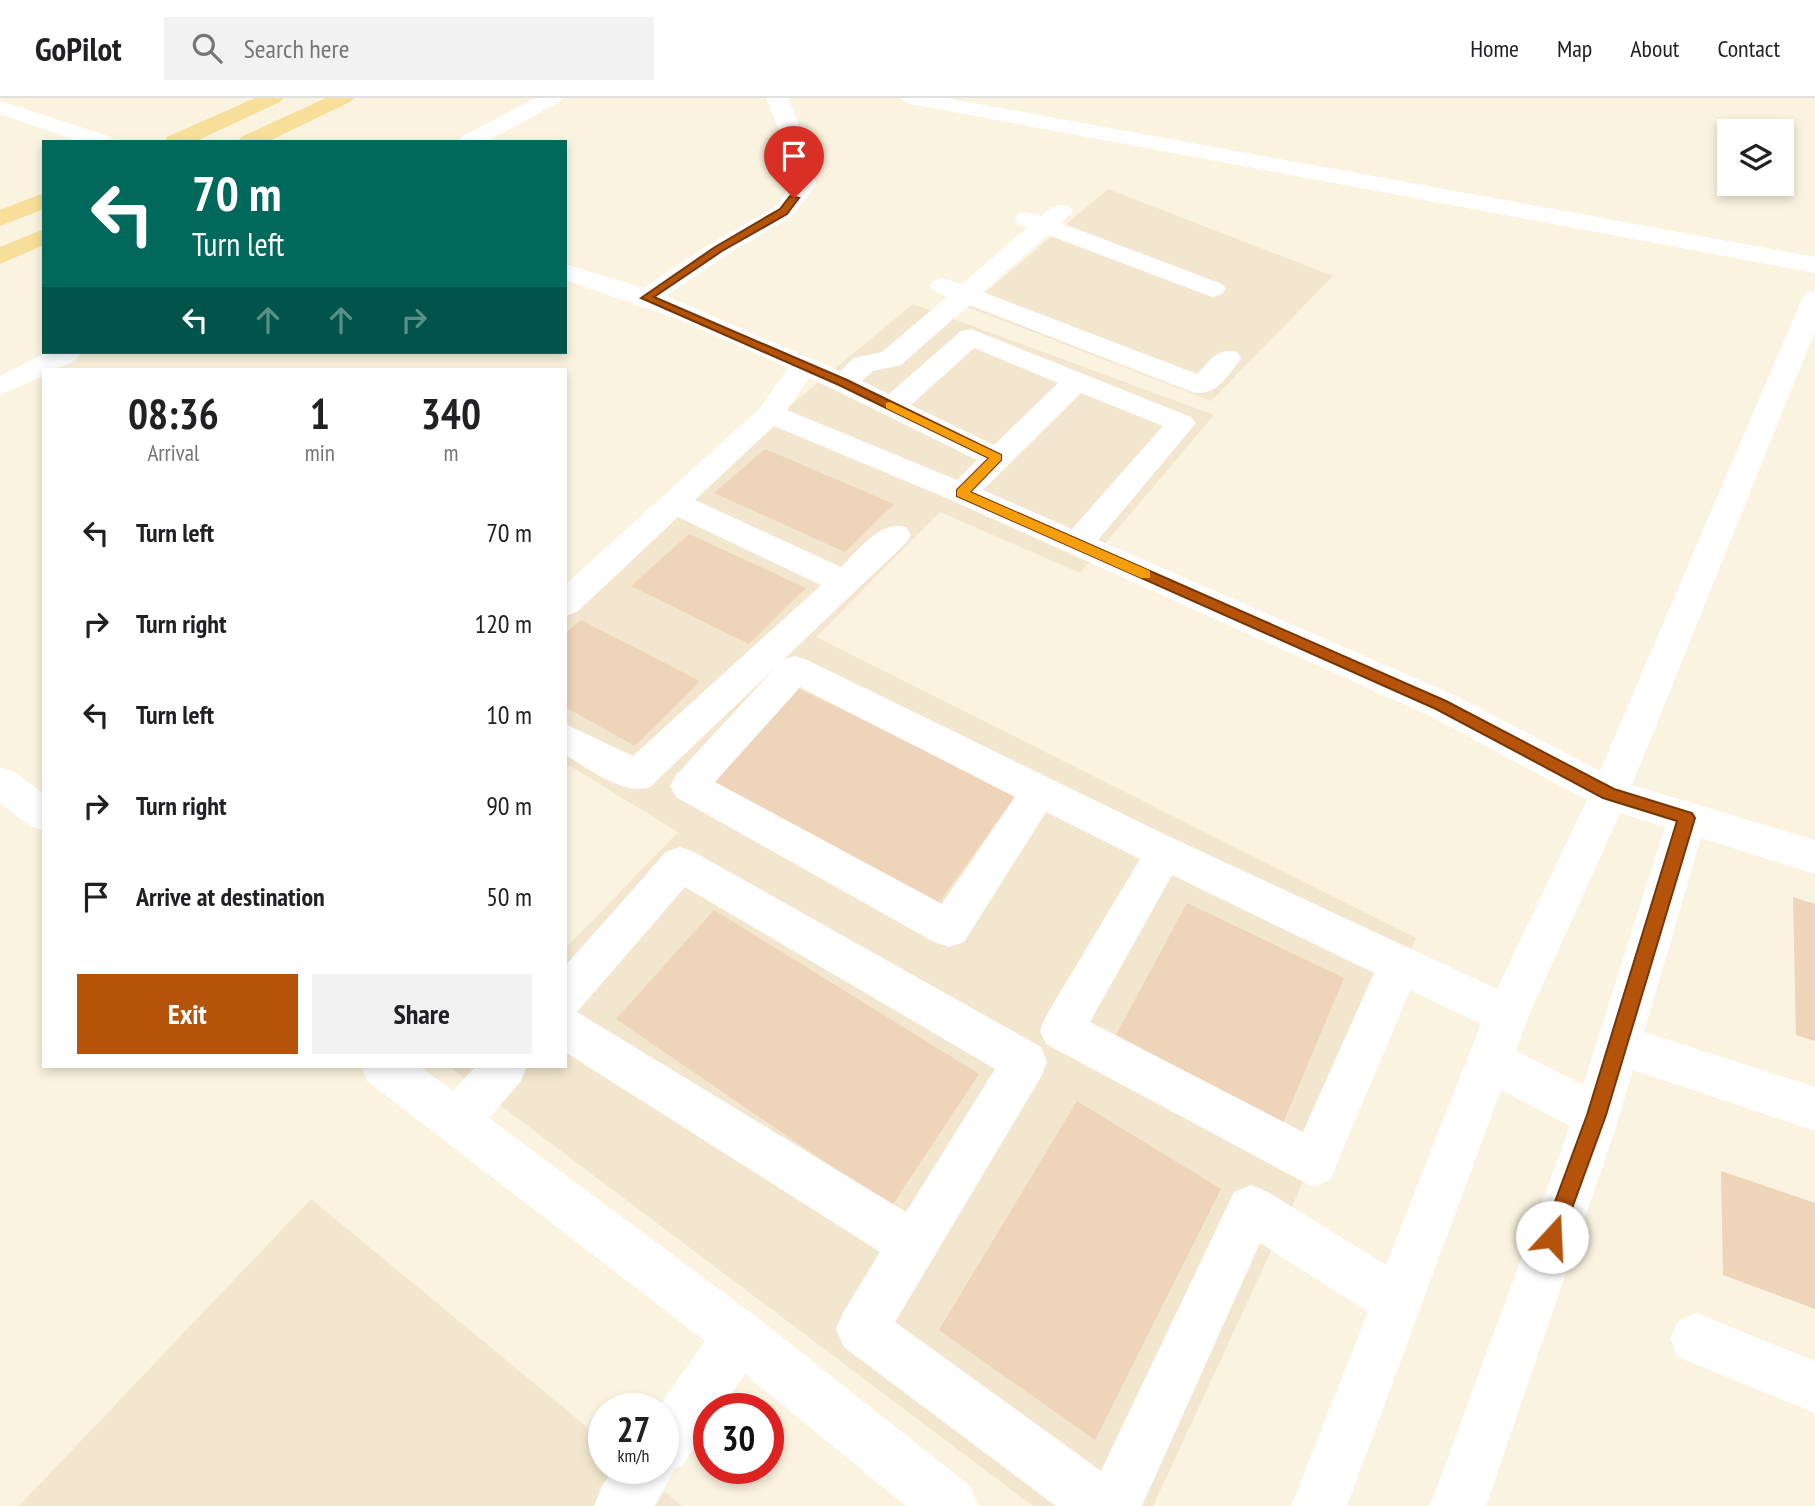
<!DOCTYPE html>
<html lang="en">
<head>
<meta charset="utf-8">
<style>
  :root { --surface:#fff; --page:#f2f2f2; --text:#202124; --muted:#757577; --line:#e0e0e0; --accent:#b45309 }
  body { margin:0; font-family:"PT Sans Narrow",sans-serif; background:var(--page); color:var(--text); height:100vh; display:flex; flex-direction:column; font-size:26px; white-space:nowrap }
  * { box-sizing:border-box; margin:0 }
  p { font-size:23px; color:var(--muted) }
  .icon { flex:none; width:38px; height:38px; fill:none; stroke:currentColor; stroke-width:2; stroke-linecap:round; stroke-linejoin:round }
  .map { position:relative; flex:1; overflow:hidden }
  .side { position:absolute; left:42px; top:270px; width:525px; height:700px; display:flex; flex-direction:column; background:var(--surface); border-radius:0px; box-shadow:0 4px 10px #0003 }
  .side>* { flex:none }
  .guide { position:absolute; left:42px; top:42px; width:525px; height:214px; border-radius:0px; box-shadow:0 4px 10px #0003; background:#00695c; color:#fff; overflow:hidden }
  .buttons { position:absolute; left:1717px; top:21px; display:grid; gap:14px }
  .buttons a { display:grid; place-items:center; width:77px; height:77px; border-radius:0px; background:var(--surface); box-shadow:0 4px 10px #0003; font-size:35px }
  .speed { position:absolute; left:588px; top:1295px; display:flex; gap:14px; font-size:35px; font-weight:700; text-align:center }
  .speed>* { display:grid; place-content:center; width:91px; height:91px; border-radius:50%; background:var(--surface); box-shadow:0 4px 10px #0003; line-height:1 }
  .speed small { font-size:18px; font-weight:400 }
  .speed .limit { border:10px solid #d22; background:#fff; color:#111 }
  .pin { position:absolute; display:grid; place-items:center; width:60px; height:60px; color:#fff; margin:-72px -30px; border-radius:50% 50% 50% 0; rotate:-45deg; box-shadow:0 0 7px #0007 }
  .pin .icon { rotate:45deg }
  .me { position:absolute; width:77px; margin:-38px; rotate:20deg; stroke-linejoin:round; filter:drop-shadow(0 0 5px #0008) }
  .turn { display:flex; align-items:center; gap:24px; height:147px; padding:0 35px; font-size:32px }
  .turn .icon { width:91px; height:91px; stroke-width:2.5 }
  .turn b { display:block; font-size:49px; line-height:60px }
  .lanes { display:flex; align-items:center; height:66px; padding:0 35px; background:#0003; justify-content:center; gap:35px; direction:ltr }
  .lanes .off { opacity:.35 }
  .eta { display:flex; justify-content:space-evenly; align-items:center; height:119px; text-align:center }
  .eta b { font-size:42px; font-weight:700; line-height:49px }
  .action { display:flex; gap:14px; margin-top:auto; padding:14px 35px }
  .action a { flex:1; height:80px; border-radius:0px; background:var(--accent); color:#fff; font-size:28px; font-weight:700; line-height:80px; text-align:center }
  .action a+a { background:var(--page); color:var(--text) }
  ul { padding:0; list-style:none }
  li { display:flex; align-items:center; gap:21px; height:91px; padding:0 35px }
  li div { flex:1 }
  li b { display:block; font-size:26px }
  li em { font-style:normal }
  header { display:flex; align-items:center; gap:42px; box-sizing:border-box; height:98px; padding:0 35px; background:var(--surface); border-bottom:2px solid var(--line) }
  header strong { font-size:33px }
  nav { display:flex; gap:38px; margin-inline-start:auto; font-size:24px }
  .search { width:490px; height:63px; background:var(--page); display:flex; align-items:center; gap:18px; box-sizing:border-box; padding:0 24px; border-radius:0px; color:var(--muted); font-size:26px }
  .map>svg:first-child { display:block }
  .residential { fill:#f2e6ce }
  .building { fill:#eed4b8 }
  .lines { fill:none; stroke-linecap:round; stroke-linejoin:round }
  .minor { fill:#fff; fill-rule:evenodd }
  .major { fill:#f7df9a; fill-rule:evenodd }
  .route { fill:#b45309; stroke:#753606; stroke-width:2 }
  .slow { fill:#f59e0b }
</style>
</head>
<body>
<header>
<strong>GoPilot</strong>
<div class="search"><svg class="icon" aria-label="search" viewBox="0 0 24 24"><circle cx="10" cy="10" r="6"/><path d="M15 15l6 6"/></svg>Search here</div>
<nav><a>Home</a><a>Map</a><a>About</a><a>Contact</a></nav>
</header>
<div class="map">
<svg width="1815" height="1408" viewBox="0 0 1815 1408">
  <rect width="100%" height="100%" fill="#faf3df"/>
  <g class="residential">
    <polygon points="1108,91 1333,178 1211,303 968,209"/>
    <polygon points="913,206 1214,317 1080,475 940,414 816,539 1416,840 1153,1408 1033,1408 451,970 453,968 565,968 565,851 678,734 565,665 565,494"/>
    <polygon points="311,1101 604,1343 604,1370 636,1370 682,1408 19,1408"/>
  </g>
  <g class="building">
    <polygon points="765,351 894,406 845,454 714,395"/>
    <polygon points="689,436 806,490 749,546 631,488"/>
    <polygon points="581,522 700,583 635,648 565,609 565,535"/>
    <polygon points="799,591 1016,697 938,806 713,685"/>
    <polygon points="1793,799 1815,806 1815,943 1796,937"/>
    <polygon points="1187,805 1344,880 1283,1025 1116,937"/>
    <polygon points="714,812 979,976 891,1109 616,921"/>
    <polygon points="1077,1003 1221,1091 1095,1342 939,1232"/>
    <polygon points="1721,1073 1815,1105 1815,1211 1723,1177"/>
  </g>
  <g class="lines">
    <g class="minor">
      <polygon points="536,0 563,0 559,4 486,44 458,44 461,39"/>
      <path d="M 766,0 L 788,0 L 812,60 L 816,87 L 791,119 L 728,156 L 666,198 L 840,273 L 854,260 L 882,254 L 947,199 L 934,193 L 930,188 L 934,183 L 943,180 L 962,186 L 1027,130 L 1018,126 L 1015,121 L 1018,116 L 1027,114 L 1041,118 C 1051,109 1056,105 1069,108 L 1073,113 L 1061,125 L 1222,186 L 1226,191 L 1222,196 L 1213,199 L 1204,196 L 1048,137 L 983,194 L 1197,276 C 1210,263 1217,249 1237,254 L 1241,260 C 1229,277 1215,300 1192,294 L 969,207 L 901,267 L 873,273 L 862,283 L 889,296 L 961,233 L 971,231 L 1191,319 L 1196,325 L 1191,331 L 1098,442 L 1454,597 L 1600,673 L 1802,201 L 1806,195 L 1815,193 L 1815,233 L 1632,687 L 1815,742 L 1815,776 L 1701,740 L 1644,934 L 1815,989 L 1815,1033 L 1633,972 L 1613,1038 L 1486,1408 L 1430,1408 L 1570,1028 L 1501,992 L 1347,1408 L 1291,1408 L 1368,1214 L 1260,1145 L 1142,1408 L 1056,1408 L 844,1249 L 836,1231 L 844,1213 L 880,1154 L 565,954 L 565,868 L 666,754 L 680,749 L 694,754 L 1041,949 L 1047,964 L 1041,979 L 895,1224 L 1101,1373 L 1234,1094 L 1251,1087 L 1268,1094 L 1386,1167 L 1481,926 L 1410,892 L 1330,1082 L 1313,1089 L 1046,946 L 1040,932 L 1046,918 L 1140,761 L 1046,714 L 964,844 L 949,849 L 934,844 L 676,699 L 670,688 L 676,677 L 776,569 L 650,689 C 623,698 590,671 565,657 L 565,626 L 633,658 L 821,487 L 678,419 L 577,514 L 565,518 L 565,487 L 760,310 L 788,270 L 683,223 L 565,182 L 565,166 L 643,190 L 710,146 L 775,109 L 792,86 L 790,60 ZM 974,250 L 1058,285 L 994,347 L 911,307 ZM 809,280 L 833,291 L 977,362 L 957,382 L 787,312 ZM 1081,295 L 1163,328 L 1072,431 L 983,392 ZM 774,328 L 951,402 L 1428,617 L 1587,702 L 1497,891 L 1164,736 L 807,562 L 795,558 L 784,561 L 906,445 L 911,437 L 906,429 C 879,422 859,452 841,469 L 695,402 ZM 800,589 L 1015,699 L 942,806 L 715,684 ZM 1620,715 L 1665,729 L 1583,987 L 1516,953 L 1529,917 ZM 1172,777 L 1374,875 L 1303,1034 L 1090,924 ZM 685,789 L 995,971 L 906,1114 L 577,914 Z"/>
      <polygon points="900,0 946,0 1815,159 1815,175 911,6 904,4"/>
      <polygon points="0,3 111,39 114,44 81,44 0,16"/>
      <path d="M 48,254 L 83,254 C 74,266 58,271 44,271 L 44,278 L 0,297 L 0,278 Z"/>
      <polygon points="0,669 13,673 44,696 44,733 30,728 0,705"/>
      <polygon points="361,968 419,968 453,993 476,968 527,968 521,983 489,1020 758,1220 970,1388 978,1408 906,1408 745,1276 721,1311 709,1311 709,1329 682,1368 675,1371 655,1408 594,1408 602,1388 615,1370 663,1370 663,1311 657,1311 705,1243 367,983"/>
      <polygon points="1696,1215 1815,1263 1815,1315 1678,1259 1670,1241 1678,1223"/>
    </g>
    <g class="major">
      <polygon points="255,0 284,0 280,4 194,44 164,44 167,39"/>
      <polygon points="326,0 354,0 350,4 267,44 238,44 241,39"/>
      <polygon points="44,95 44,111 0,128 0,112"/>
      <polygon points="44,131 44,147 0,166 0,149"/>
    </g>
  </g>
  <polygon class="route" points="790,98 799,100 787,116 722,153 654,199 847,282 1001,357 1001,362 970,394 1446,603 1614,691 1692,715 1695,720 1606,1017 1559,1146 1552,1149 1545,1146 1542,1139 1587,1017 1677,723 1603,700 1436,611 957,398 957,392 989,360 839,287 641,200 715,149 780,111"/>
  <polygon class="slow" points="890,304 1001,357 1001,362 970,394 1150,473 1150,480 1141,480 957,398 957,392 989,360 886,310 886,305"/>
</svg>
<div class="buttons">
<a><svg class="icon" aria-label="layers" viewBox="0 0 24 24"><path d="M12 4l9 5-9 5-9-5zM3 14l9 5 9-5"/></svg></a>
</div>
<div class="speed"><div>27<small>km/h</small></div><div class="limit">30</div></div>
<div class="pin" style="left:794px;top:100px;background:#d93025"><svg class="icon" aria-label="arrive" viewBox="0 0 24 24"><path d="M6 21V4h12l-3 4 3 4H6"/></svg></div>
<svg class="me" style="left:1552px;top:1139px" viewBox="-20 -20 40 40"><circle r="19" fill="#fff"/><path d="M0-13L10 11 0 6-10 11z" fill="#b45309"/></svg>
<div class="guide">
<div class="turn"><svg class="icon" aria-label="left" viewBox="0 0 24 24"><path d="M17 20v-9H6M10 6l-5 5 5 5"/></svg><div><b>70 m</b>Turn left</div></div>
<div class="lanes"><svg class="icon" aria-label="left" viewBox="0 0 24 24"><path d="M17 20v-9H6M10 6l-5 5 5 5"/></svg><svg class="icon off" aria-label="ahead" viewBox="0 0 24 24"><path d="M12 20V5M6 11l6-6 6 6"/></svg><svg class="icon off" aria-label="ahead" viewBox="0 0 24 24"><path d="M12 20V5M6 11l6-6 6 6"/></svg><svg class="icon off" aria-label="right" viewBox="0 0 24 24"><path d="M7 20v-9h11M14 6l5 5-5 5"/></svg></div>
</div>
<section class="side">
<div class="eta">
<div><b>08:36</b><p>Arrival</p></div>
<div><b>1</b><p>min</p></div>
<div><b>340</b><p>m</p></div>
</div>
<ul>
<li><svg class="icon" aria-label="left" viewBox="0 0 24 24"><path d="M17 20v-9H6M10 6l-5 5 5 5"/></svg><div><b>Turn left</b></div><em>70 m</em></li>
<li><svg class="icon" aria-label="right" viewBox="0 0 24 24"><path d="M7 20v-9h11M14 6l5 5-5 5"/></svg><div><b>Turn right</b></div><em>120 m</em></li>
<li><svg class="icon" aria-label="left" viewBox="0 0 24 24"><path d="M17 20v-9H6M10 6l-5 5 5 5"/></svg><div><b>Turn left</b></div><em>10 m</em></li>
<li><svg class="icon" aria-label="right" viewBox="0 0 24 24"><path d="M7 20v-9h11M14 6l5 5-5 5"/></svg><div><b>Turn right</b></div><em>90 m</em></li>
<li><svg class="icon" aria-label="arrive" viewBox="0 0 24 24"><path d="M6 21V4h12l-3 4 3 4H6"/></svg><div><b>Arrive at destination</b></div><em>50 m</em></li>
</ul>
<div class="action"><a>Exit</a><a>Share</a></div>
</section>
</div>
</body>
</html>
